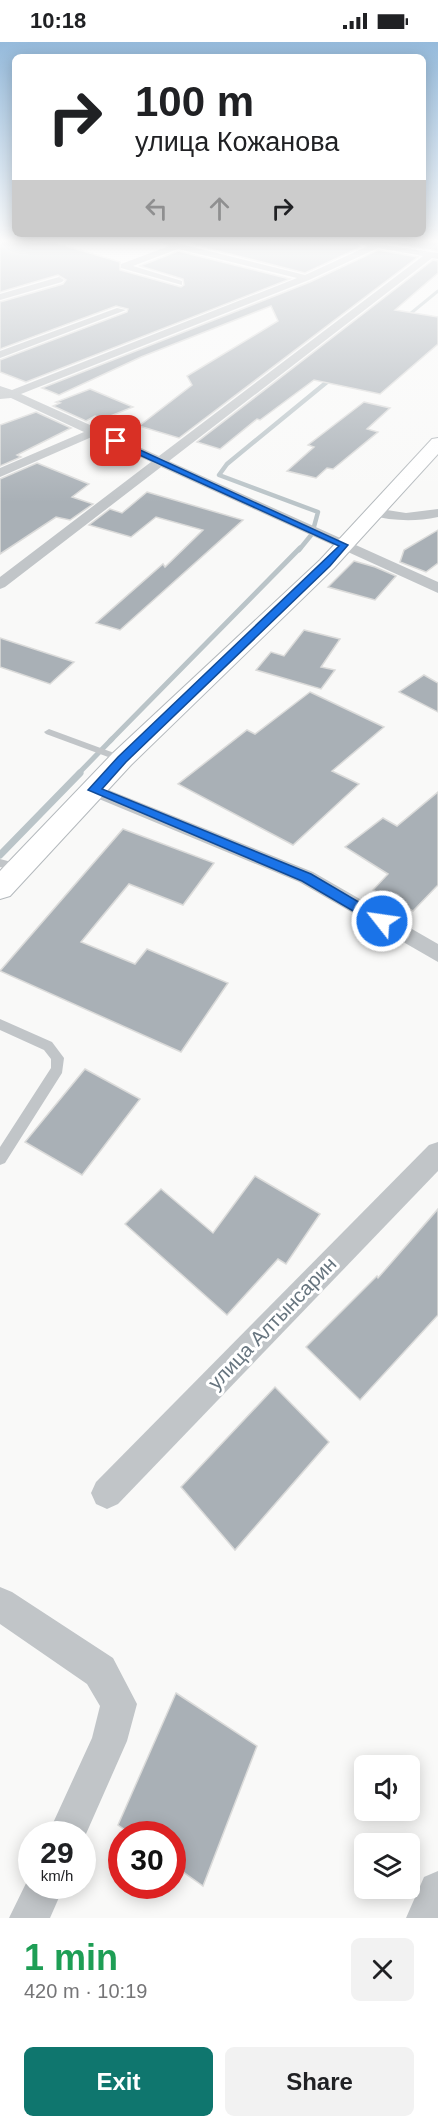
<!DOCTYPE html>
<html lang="en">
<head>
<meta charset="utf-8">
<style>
  :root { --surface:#fff; --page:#f2f2f2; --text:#202124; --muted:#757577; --accent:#0f766e }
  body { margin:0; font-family:Arial,sans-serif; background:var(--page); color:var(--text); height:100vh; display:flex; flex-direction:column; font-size:22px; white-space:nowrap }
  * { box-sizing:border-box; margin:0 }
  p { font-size:20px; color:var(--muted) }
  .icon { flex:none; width:33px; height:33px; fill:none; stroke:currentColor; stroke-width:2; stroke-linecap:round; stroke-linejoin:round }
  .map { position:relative; height:1876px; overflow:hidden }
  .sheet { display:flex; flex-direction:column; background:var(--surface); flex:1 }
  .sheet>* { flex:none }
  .guide { position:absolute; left:12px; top:12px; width:414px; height:183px; border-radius:9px; box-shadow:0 3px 15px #0003; background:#fff; color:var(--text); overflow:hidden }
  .controls { position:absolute; left:354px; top:1713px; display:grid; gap:12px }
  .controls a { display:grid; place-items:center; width:66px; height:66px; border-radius:9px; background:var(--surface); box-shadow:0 3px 15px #0003; font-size:30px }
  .speed { position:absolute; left:18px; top:1779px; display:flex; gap:12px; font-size:30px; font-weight:700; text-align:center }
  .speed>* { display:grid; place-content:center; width:78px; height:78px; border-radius:50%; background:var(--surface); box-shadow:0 3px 15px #0003; line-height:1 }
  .speed small { font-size:15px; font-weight:400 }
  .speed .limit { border:9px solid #d22; background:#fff; color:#111 }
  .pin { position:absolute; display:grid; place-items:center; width:51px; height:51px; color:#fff; margin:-26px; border-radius:12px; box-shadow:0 3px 9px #0006 }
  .me { position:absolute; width:66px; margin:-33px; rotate:300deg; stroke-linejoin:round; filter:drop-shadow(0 0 4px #0008) }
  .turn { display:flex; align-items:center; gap:21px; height:126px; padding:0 24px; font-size:27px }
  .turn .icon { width:78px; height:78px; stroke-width:2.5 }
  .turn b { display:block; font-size:42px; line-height:51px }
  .lanes { display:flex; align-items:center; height:57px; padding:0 24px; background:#0003; justify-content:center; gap:30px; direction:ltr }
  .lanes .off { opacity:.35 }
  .round { display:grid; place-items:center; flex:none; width:63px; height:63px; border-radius:9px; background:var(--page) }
  .summary { display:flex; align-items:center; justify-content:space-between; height:102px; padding:0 24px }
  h1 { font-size:36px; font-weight:700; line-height:45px; color:#1e9e55 }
  .cta { display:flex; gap:12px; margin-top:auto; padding:12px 24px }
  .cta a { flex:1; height:69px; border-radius:9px; background:var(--accent); color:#fff; font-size:24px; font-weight:700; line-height:69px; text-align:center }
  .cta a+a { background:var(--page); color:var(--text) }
  .status { display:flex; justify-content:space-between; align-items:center; height:42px; padding:0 30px; background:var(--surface); direction:ltr }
  .status svg { height:16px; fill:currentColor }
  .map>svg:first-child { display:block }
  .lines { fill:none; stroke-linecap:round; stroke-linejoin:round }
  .stream-far3 { stroke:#bac4c8; stroke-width:3 }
  .stream-far2 { stroke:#bac4c8; stroke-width:4.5 }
  .stream-far1 { stroke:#bac4c8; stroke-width:5 }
  .stream { stroke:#bac4c8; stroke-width:7 }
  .building { fill:#a9b0b6; stroke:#dbdbda; stroke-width:1.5 }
  .secondary-casing { stroke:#b4b9bd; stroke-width:2 }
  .lane { fill:#c1c5c8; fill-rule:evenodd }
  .street { fill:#c1c5c8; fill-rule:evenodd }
  .secondary { fill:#fff; fill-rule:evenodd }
  .route { fill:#1a73e8; stroke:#114b97; stroke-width:1.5 }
  .labels { text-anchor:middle; stroke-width:6; stroke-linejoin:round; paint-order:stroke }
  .near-street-label { font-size:20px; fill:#67757f; stroke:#fff }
</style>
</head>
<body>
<div class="status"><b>10:18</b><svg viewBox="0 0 49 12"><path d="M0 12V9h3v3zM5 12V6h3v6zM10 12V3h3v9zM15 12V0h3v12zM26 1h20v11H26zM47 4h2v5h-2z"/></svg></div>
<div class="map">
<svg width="438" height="1876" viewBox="0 0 438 1876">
  <rect width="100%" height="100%" fill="#f9f9f8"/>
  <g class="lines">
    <polyline class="stream-far3" points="405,276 438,249"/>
    <polyline class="stream-far2" points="299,508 312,492 318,470 219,433 227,422 333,335"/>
    <g class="stream-far1">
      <polyline points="110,699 300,506"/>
      <polyline points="78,732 112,697"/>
    </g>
    <polyline class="stream" points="0,813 80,731"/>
  </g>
  <g class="building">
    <polygon points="0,199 49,199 120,220 120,228 181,245 184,243 183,237 140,224 178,209 290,237 26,340 0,330 0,318 127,270 128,267 116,264 0,307 0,260 63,242 66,238 58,233 0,250"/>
    <polygon points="197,199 356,199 361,205 305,231 190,202"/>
    <polygon points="372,199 438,199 438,209"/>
    <polygon points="378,208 418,215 179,396 139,384 192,343 187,334 278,279 271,264 141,315 59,353 42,346 310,240"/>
    <polygon points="433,218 438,219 438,231 395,268 438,275 438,302 380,352 314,338 260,378 257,377 220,407 197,400"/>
    <polygon points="90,347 133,365 103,377 95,374 86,379 53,364 60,361 56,360"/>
    <polygon points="364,360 390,366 367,387 378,390 333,427 327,426 316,436 287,429 314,405 308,403"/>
    <polygon points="36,370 71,386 17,413 21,415 0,424 0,383"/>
    <polygon points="37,421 89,442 72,455 93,462 70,478 56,475 0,512 0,437"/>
    <polygon points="147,450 243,478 120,588 96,581 163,522 165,525 203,488 156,475 131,495 89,483 110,467 122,471"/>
    <polygon points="438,488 438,521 426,530 400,520 404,508"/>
    <polygon points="354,519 375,525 396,534 375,558 328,545"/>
    <polygon points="304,588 340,597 321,625 335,628 321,647 256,628 271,610 284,614"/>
    <polygon points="0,596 74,620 50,642 0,625"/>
    <polygon points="424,633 438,641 438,670 399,650"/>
    <polygon points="310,650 384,685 332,729 359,742 293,803 178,742 247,688 255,692"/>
    <polygon points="438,750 438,843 413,869 373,848 388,832 345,805 383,776 397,784"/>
    <polygon points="123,787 214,821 183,863 129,842 81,900 135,922 147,907 228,941 181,1010 0,929"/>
    <polygon points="85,1027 140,1057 82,1133 25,1100"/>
    <polygon points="255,1134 320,1172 286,1222 278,1217 227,1273 125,1182 161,1147 213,1191"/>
    <polygon points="438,1167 438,1273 360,1358 306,1305 377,1234 378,1236"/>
    <polygon points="275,1345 329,1400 235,1508 181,1445"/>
    <polygon points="176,1651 257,1704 203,1844 172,1822 172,1792 131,1792 118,1783"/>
  </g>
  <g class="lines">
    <g class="secondary-casing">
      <polygon id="secondary" points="438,396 438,412 334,526 131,723 10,854 0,857 0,829 113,711 320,518 432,397"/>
    </g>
    <g class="lane">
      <polygon points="49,687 125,715 127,717 122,720 119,719 46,692 44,690"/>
      <polygon points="0,817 23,823 24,826 19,830 0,825"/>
      <polygon points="0,977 52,1000 64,1016 62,1031 5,1121 0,1123 0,1105 51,1026 51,1017 44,1008 0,988"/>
    </g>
    <g class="street">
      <path d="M 155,199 L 169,199 L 305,233 L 368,204 L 359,202 L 358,199 L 438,211 L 438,217 L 432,216 L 169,419 L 438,540 L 438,551 L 161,425 L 5,545 L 0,547 L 0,535 L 151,420 L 94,394 L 0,435 L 0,426 L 84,390 L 11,356 L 0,357 L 0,344 L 12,348 L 297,236 L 178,207 L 133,224 L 182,239 L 182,243 L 121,226 L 121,222 L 169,204 ZM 378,206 L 423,214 L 159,414 L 21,352 L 309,238 Z"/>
      <polygon points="59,235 64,238 62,240 0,258 0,252"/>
      <polygon points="117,266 126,268 0,316 0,309"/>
      <path d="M 374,466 L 406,471 L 438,467 L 438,475 C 414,480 393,479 369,473 L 367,470 Z"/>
      <polygon points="94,742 313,830 438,902 438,920 299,840 87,752 85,748 87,744"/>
      <polygon points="438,1100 438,1129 118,1462 107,1467 96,1462 91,1451 96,1440 429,1103"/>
      <polygon points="0,1545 12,1550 113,1616 137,1662 127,1699 82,1801 82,1792 48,1792 92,1696 100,1664 87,1642 0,1582"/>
      <polygon points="32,1829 32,1844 64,1844 50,1876 9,1876"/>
      <polygon points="438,1829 438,1876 406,1876 424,1835"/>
    </g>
    <use href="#secondary" class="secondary"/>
  </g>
  <linearGradient id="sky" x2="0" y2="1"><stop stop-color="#95badb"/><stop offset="0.43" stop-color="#fcfcfc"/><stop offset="1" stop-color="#fcfcfc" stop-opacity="0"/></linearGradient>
  <rect width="438" height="461" fill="url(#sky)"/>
  <polygon class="route" points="116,397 348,503 330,524 126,720 102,747 311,832 386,876 388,879 386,883 377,883 302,839 88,748 118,715 339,504 113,401 112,399"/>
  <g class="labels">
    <g class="near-street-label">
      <text transform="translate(272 1281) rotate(-46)" y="7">улица Алтынсарин</text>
    </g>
  </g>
</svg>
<div class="controls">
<a><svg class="icon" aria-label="sound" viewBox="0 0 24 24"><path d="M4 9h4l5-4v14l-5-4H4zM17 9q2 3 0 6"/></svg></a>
<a><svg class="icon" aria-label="layers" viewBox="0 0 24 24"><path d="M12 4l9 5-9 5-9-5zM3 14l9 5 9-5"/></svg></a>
</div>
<div class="speed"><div>29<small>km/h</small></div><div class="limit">30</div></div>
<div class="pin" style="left:116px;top:399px;background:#d93025"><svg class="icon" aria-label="arrive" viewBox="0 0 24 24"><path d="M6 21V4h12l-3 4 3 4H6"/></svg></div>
<svg class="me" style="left:382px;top:879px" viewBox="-20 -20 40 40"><circle r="17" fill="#1a73e8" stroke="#fff" stroke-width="3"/><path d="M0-11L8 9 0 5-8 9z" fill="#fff"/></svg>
<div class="guide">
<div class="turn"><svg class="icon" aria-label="right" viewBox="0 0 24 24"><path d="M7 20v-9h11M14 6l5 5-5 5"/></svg><div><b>100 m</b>улица Кожанова</div></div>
<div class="lanes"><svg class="icon off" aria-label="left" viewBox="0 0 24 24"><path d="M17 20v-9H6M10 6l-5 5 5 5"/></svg><svg class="icon off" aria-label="ahead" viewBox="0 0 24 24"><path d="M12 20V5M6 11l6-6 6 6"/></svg><svg class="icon" aria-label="right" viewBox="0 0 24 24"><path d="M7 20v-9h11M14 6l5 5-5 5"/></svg></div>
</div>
</div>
<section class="sheet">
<div class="summary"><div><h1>1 min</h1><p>420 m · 10:19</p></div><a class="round"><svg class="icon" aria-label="close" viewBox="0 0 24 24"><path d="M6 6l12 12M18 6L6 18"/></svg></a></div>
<div class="cta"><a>Exit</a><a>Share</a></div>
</section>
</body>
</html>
